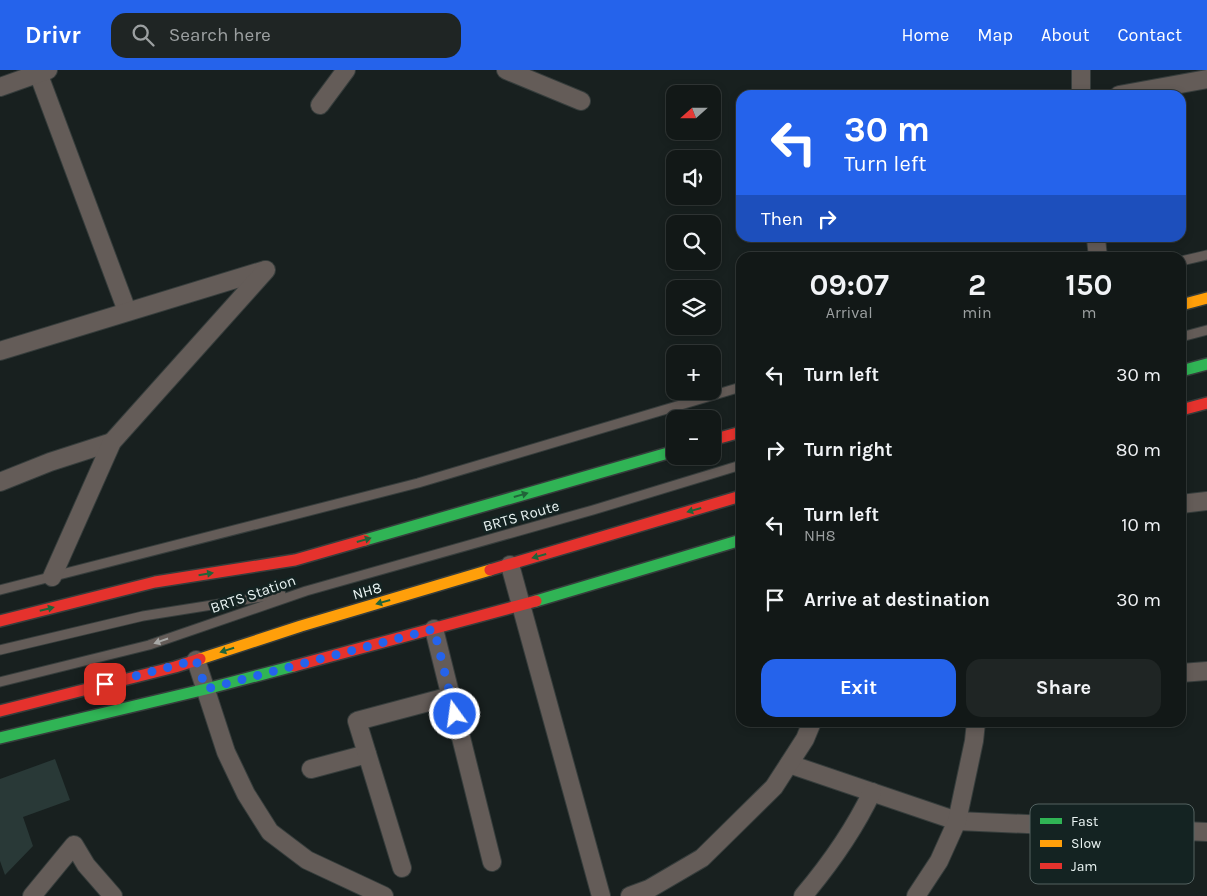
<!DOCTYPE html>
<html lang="en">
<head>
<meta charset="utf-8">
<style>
  :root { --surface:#121817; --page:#1f2524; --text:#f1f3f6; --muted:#9ca0a1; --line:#313736; --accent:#2563eb }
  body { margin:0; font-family:Karla,sans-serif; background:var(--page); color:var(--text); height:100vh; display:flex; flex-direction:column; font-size:19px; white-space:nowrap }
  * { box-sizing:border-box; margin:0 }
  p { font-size:16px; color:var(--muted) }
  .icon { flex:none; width:28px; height:28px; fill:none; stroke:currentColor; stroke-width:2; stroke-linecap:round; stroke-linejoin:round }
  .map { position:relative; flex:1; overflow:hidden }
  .side { position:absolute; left:736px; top:182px; width:450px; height:475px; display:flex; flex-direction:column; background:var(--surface); border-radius:15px; box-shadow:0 2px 8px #0003,0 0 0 1px var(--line) }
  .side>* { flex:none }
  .guide { position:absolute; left:736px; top:20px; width:450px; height:152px; border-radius:15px; box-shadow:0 2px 8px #0003,0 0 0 1px var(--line); background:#2563eb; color:#fff; overflow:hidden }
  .needle { width:32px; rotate:249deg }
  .tools { position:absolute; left:666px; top:15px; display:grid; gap:10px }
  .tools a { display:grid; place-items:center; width:55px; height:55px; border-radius:10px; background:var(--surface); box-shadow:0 2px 8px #0003,0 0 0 1px var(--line); font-size:25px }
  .pin { position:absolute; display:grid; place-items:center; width:42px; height:42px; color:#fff; margin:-21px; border-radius:10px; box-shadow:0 2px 8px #0006 }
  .me { position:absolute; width:55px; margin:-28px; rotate:346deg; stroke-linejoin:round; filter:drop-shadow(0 0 4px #0008) }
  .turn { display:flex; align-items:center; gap:18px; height:105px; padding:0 25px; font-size:22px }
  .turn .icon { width:65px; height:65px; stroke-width:2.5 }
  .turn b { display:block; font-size:35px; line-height:42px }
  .then { display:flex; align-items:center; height:48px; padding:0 25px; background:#0003; gap:10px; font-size:19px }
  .eta { display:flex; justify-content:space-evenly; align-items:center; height:85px; text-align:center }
  .eta b { font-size:30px; font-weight:700; line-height:35px }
  .action { display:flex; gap:10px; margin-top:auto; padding:10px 25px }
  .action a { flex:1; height:58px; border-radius:15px; background:var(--accent); color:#fff; font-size:20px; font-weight:700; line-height:58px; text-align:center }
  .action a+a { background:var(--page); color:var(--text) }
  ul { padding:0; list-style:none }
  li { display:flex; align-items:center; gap:15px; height:75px; padding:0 25px }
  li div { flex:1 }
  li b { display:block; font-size:19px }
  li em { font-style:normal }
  header { display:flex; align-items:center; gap:30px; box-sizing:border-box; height:70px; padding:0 25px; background:var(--accent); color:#fff }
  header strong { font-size:24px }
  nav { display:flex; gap:28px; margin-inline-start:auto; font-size:18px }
  .search { width:350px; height:45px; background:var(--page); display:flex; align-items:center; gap:12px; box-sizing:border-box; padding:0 18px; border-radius:15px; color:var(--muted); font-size:19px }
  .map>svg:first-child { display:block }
  .building { fill:#293937 }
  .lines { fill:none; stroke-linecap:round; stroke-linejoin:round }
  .lane-casing { stroke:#363d3c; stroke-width:11 }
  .street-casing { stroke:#363d3c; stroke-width:20 }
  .fast-casing { stroke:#363d3c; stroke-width:14 }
  .slow-casing { stroke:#363d3c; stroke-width:14 }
  .jam-casing { stroke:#363d3c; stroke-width:14 }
  .lane { stroke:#645c58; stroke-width:9 }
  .street { stroke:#645c58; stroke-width:18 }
  .fast { stroke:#30b455; stroke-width:11 }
  .slow { stroke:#ff9f0a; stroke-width:11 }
  .jam { stroke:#e5322d; stroke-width:11 }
  .oneway { fill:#216439 }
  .oneway2 { fill:#a7a8a6 }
  .route { stroke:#2563eb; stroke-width:9; stroke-dasharray:0 16.2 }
  .labels { text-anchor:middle; stroke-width:5; stroke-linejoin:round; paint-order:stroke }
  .street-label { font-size:15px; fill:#eaf4f3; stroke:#142322 }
  .key { fill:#142322; stroke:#546261; stroke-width:1 }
  .key-label { font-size:14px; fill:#eaf4f3 }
</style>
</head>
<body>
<header>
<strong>Drivr</strong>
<div class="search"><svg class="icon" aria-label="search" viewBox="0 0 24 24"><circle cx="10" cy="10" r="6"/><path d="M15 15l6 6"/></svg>Search here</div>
<nav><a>Home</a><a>Map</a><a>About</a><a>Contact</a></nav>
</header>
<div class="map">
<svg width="1207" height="826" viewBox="0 0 1207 826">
  <rect width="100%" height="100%" fill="#18201f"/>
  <polygon class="building" points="55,689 70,730 23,747 33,776 5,805 0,791 0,709"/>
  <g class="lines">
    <g class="lane-casing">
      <g id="lane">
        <polyline points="1181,191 1207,185"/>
        <polyline points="1181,267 1207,260"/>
        <polyline points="0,520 418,413 741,317"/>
        <polyline points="0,580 143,546 281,524"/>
        <polyline points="0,612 149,575 306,521 593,440 741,395"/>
      </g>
    </g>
    <g class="street-casing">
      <g id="street">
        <polyline points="37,0 127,241"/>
        <polyline points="506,0 581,31"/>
        <polyline points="0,17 48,0"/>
        <polyline points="1081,25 1081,0"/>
        <polyline points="1119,25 1207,9"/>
        <polyline points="320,35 346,0"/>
        <polyline points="1096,168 1098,188"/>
        <polyline points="0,281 265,200"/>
        <polyline points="0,412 50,392 112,372"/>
        <polyline points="1181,434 1207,431"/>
        <polyline points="510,495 601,826"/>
        <polyline points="52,507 112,372 266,200"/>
        <polyline points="434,559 492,792"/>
        <polyline points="196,590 226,682 246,724 270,762 307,790 384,826"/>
        <polyline points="1181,603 1207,601"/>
        <polyline points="789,694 957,751 1207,762"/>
        <polyline points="311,699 367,684"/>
        <polyline points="402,798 357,651 451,626"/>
        <polyline points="32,826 74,775 86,795 113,826"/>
        <polyline points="630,826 649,819 702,788 774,717 805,669 812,652"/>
        <path d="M 803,826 C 830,794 854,760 872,722"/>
        <polyline points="916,826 939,791 957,751 974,671 976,652"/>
      </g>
    </g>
    <g class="fast-casing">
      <g id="fast">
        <polyline points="1181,301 1207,294"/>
        <polyline points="365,470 675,381"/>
        <polyline points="536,531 741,470"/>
        <polyline points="0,668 206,619 294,596"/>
      </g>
    </g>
    <g class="slow-casing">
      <g id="slow">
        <polyline points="1181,235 1207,228"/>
        <polyline points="200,589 301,556 490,500"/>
      </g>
    </g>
    <g class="jam-casing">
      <g id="jam">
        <polyline points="1181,340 1207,333"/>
        <polyline points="712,370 741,362"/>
        <polyline points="490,500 741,426"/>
        <polyline points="0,551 155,512 295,490 365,470"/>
        <polyline points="294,596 536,531"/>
        <polyline points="0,641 175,597 200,589"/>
      </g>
    </g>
    <use href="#lane" class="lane"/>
    <use href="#street" class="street"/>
    <use href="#fast" class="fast"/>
    <use href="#slow" class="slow"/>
    <use href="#jam" class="jam"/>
  </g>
  <defs><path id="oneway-solid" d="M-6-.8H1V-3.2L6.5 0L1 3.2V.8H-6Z" transform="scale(1.25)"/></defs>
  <g class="oneway">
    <use href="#oneway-solid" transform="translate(521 425) rotate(-16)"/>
    <use href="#oneway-solid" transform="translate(694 440) rotate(164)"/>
    <use href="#oneway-solid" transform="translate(364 470) rotate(-16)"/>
    <use href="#oneway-solid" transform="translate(539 486) rotate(164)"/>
    <use href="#oneway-solid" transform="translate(206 504) rotate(-9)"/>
    <use href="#oneway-solid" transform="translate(383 532) rotate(164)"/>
    <use href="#oneway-solid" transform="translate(47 539) rotate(-14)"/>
    <use href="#oneway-solid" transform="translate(227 580) rotate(162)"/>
  </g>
  <use class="oneway2" href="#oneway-solid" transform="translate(161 571) rotate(161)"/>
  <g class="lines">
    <polyline class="route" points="105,614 196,590 206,619 434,559 455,644"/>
  </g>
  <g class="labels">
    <g class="street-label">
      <text transform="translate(521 446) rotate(-16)" y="5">BRTS Route</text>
      <text transform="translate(367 521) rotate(-16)" y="5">NH8</text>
      <text transform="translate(253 524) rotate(-19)" y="5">BRTS Station</text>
    </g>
  </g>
  <rect x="1030" y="734" width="164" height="80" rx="8" class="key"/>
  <rect x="1040" y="748" width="22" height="6" fill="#30b455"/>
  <rect x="1040" y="770" width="22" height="7" fill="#ff9f0a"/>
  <rect x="1040" y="793" width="22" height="6" fill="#e5322d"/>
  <g class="key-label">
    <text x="1071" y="756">Fast</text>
    <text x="1071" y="778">Slow</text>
    <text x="1071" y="801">Jam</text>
  </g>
</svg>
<div class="tools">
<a><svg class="needle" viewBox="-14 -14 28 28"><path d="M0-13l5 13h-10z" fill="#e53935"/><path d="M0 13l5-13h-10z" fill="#9ca0a1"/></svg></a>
<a><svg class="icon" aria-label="sound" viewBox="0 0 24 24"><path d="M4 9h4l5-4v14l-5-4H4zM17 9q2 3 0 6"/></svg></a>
<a><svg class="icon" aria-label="search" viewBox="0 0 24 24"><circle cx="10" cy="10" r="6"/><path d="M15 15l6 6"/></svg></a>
<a><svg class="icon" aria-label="layers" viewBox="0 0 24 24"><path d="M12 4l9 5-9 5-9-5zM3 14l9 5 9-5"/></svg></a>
<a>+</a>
<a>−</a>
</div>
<div class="pin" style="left:105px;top:614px;background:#d93025"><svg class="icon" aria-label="arrive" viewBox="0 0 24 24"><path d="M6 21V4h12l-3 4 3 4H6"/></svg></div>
<svg class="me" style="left:455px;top:644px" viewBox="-20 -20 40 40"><circle r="17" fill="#2563eb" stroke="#fff" stroke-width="3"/><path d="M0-11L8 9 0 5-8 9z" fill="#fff"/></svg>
<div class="guide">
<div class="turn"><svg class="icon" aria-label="left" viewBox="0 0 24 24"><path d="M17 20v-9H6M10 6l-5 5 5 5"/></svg><div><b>30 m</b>Turn left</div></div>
<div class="then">Then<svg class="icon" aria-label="right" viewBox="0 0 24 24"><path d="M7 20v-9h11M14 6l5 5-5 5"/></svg></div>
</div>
<section class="side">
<div class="eta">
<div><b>09:07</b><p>Arrival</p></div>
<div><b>2</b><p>min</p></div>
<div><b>150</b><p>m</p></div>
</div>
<ul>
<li><svg class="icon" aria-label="left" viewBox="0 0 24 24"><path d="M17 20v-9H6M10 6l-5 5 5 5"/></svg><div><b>Turn left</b></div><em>30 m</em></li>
<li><svg class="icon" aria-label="right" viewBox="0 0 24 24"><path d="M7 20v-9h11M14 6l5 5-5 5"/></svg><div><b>Turn right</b></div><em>80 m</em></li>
<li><svg class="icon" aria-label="left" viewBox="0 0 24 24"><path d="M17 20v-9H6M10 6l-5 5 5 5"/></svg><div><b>Turn left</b><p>NH8</p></div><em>10 m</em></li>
<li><svg class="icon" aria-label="arrive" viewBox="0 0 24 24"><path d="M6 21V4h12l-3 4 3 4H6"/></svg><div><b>Arrive at destination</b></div><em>30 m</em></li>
</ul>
<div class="action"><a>Exit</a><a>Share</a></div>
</section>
</div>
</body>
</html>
